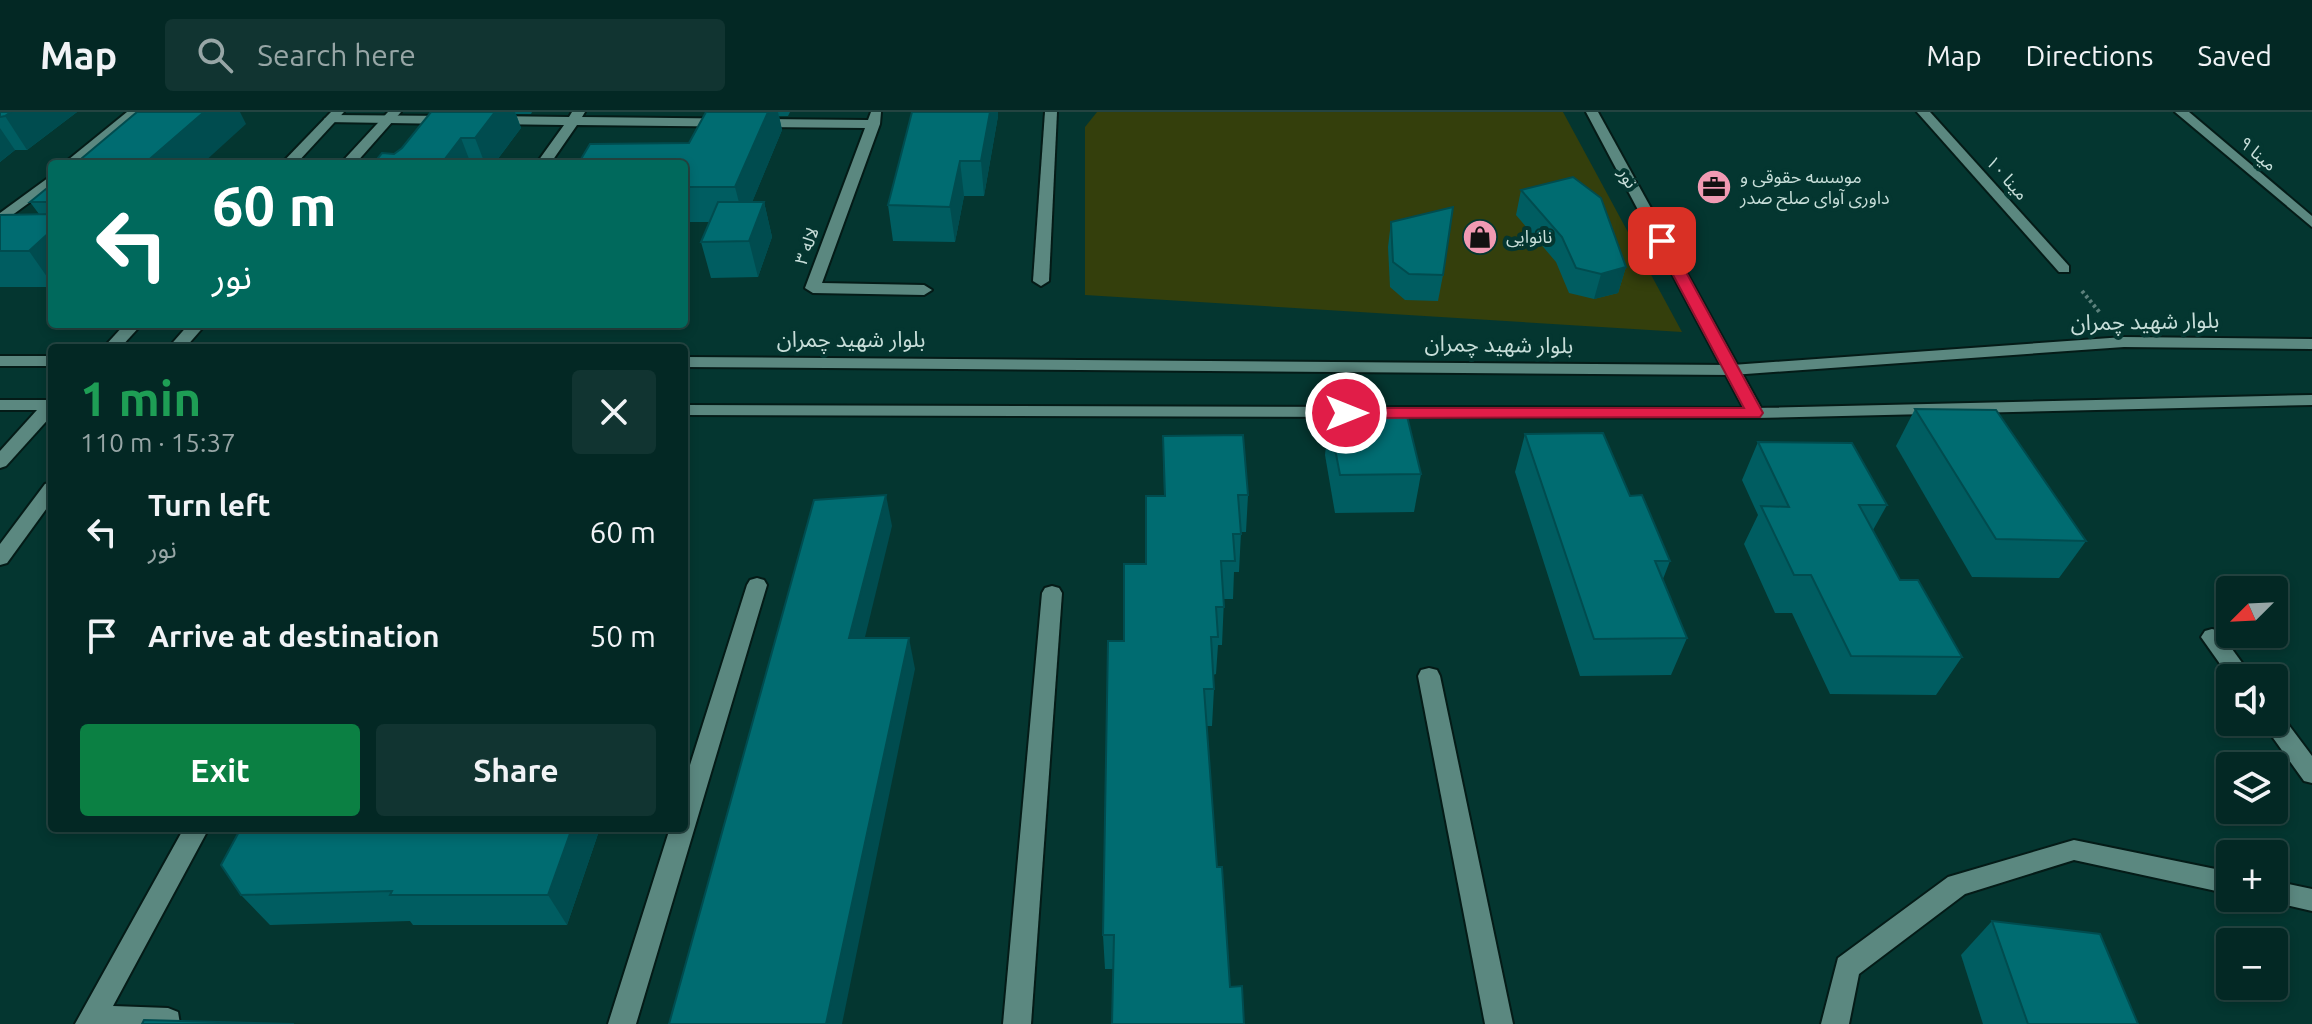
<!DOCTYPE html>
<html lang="en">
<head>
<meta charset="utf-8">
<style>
  :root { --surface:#032824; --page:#113431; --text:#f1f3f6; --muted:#97a6a6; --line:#244441; --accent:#0b8043 }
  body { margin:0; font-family:Ubuntu,"Noto Sans Arabic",sans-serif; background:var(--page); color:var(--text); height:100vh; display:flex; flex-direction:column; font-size:30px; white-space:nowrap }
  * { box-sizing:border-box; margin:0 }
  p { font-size:26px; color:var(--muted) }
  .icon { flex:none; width:44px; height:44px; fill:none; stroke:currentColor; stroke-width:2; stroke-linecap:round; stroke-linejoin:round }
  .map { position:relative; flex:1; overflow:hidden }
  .drawer { position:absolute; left:48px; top:232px; width:640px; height:488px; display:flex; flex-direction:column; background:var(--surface); border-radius:8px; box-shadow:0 4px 12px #0003,0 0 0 2px var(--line) }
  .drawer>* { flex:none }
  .top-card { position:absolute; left:48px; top:48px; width:640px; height:168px; border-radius:8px; box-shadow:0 4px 12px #0003,0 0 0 2px var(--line); background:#00695c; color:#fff; overflow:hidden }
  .needle { width:52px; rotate:246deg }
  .buttons { position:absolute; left:2216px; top:464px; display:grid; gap:16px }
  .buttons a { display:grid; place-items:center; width:72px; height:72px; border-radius:8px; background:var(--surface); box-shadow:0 4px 12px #0003,0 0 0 2px var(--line); font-size:40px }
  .pin { position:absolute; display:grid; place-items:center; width:68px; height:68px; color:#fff; margin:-34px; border-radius:16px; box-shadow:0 4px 12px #0006 }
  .me { position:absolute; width:88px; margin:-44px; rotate:90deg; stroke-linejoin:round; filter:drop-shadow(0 0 6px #0008) }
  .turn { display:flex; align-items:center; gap:28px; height:168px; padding:0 32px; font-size:36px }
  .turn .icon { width:104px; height:104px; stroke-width:2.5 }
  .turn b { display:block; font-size:56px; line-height:68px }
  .round { display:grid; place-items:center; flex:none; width:84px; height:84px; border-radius:8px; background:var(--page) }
  .head { display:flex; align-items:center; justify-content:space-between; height:136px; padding:0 32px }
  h1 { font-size:48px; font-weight:600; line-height:60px; color:#1e9e55 }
  .action { display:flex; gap:16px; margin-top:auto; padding:16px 32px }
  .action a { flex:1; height:92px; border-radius:8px; background:var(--accent); color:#fff; font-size:32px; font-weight:600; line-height:92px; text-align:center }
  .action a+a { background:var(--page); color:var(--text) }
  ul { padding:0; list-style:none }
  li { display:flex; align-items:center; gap:24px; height:104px; padding:0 32px }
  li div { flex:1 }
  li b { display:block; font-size:30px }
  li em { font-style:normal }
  header { display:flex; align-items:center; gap:48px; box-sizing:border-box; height:112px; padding:0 40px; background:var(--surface); border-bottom:2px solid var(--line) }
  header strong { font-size:38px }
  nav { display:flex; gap:44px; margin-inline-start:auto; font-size:28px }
  .search { width:560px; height:72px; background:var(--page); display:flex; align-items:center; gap:20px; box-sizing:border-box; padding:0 28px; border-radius:8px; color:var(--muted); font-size:30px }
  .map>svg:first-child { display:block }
  .green { fill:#343f0c }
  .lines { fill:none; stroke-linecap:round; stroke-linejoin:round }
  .minor-casing { stroke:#041b17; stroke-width:4 }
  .tertiary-casing { stroke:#041b17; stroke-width:4 }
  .secondary-casing { stroke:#041b17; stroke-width:4 }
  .path { stroke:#5c817c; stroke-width:4; stroke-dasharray:3 3; stroke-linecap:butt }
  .minor { fill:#5b8880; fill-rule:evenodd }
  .tertiary { fill:#5b8880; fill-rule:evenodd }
  .secondary { fill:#5b8880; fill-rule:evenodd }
  .wall { fill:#005d61 }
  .shaded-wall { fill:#004c4f }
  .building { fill:#006c71; stroke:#004c4f; stroke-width:2 }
  .route { fill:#e11d48; stroke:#92132f; stroke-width:2 }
  .labels { text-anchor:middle; stroke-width:8; stroke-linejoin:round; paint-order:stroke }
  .far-street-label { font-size:18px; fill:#c7ded9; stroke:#043630 }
  .far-poi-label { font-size:18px; fill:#c7ded9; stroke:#043630; text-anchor:start }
  .street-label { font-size:22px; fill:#c7ded9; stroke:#043630 }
</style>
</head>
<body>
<header>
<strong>Map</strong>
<div class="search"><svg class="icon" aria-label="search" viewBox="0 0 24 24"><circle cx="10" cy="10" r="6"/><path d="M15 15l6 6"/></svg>Search here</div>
<nav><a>Map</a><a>Directions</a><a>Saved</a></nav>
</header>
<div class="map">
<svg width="2312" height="912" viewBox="0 0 2312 912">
  <rect width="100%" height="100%" fill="#043630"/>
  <polygon class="green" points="1097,0 1563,0 1682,220 1085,183 1085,15"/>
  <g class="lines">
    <g class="minor-casing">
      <g id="minor">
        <polygon points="127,0 141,0 78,52 63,52"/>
        <polygon points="572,0 585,0 582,5 868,8 871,0 881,0 880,12 822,171 924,173 932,178 924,183 813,181 805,176 865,16 577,13 550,52 536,52 564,13 491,12 484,8 491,4 569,5"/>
        <polygon points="1045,0 1057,0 1049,169 1041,174 1033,169"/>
        <polygon points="1917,0 1930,0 2069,154 2069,160 2059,160"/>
        <polygon points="2175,0 2189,0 2312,104 2312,115"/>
        <polygon points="331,3 451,4 458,8 451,12 326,10 324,7"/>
        <polygon points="52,63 52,74 0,112 0,101"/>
        <polygon points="757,466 764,468 767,473 636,912 608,912 670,716 684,716 684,672 747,473 750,468"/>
        <polygon points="1052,474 1059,476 1062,481 1031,912 1003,912 1042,481 1045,476"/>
        <polygon points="2212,517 2219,519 2253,566 2230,566 2201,525 2205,519"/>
        <polygon points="1429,556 1437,558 1440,564 1513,912 1485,912 1418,564 1421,558"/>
        <polygon points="2274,601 2282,604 2312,644 2312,671 2304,669 2266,616 2263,610 2274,610"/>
        <polygon points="184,716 209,716 113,894 168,896 178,900 180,912 75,912"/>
        <polygon points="2074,728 2230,760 2230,782 2074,748 1965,782 1859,862 1849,912 1821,912 1838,846 1948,765"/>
        <polygon points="2274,769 2312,777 2312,799 2265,788 2274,786"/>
      </g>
    </g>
    <g class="tertiary-casing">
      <g id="tertiary">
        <polygon points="331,0 344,0 296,52 281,52"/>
        <polygon points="388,0 401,0 355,52 340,52"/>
        <polygon points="1586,0 1598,0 1764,301 1761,305 1749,305 1746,301"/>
        <polygon points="125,212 142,212 120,236 103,236"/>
        <polygon points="189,212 206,212 185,236 168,236"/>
        <polygon points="52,287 52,303 6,354 0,356 0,339 46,288"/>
        <polygon points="52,370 52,389 7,451 0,453 0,432 45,372"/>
      </g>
    </g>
    <g class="secondary-casing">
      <g id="secondary">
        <polygon points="2124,225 2312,227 2312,237 2124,235 1732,263 684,255 684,245 1732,253"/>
        <rect x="0" y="244" width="52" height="10"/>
        <polygon points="2312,283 2312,293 1755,306 684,303 684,293 1755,296"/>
        <rect x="0" y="288" width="52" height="10"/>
      </g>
    </g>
    <polyline class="path" points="2082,179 2101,202"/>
    <use href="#minor" class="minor"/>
    <use href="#tertiary" class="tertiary"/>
    <use href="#secondary" class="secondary"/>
  </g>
  <g class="wall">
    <polygon points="0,0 77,0 27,38 15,38 0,50"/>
    <polygon points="431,0 532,0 531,2 516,2 521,16 494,52 373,52 394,42 402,36"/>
    <polygon points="706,0 790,0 788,4 779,4 782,18 752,90 764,90 772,125 758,165 711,166 701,130 709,110 684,110 684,52"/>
    <polygon points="998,4 984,84 964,84 955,130 893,129 888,93"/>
    <polygon points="52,72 52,175 0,175 0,103 39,102 30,90"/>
    <polygon points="1521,78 1626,155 1618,181 1594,187 1569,181 1556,150 1516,103"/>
    <polygon points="1391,110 1443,163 1438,189 1405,188 1390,175 1388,135"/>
    <polygon points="1915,297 2086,429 2059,466 1972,465 1896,334"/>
    <polygon points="1329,305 1421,362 1414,400 1335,401 1325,343"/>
    <polygon points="1525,322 1630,384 1670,449 1663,467 1687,526 1671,563 1580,564 1515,360"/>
    <polygon points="1163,324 1248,383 1246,420 1241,420 1239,460 1234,460 1233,487 1224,487 1222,533 1218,533 1216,562 1213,563 1214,577 1212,614 1207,614 1217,755 1230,875 1244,912 1113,857 1105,857 1103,823 1124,529 1146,452 1164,384"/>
    <polygon points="1758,330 1887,393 1873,418 1900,468 1962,545 1936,583 1830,582 1792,501 1775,501 1744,432 1758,403 1742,368"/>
    <polygon points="600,716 567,813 413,813 410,809 270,813 241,783"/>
    <polygon points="1992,809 2138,912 1983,912 1961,843"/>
  </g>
  <g class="shaded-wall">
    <polygon points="11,0 77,0 27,38 5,4"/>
    <polygon points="204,0 240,0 246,12 202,52 144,52"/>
    <polygon points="495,0 515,0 521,16 494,52 485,52 475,26"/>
    <polygon points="768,0 778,0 782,18 744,110 735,75"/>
    <polygon points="990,0 998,0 998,4 984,84 981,49"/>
    <polygon points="0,16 15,38 0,50"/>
    <polygon points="461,26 471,52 441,52"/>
    <polygon points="960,49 964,84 955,130 950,95"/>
    <polygon points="764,90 772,125 758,165 749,129"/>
    <polygon points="52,118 52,172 29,139"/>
    <polygon points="1626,155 1618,181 1594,187 1601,162"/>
    <polygon points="886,383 892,414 857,558 849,526"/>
    <polygon points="684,454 687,463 684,472"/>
    <polygon points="909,526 915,557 842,912 826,912"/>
    <polygon points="572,716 600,716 567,813 548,783"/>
  </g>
  <g class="building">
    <polygon points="0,0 11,0 5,4 0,5"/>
    <polygon points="137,0 204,0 144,52 75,52"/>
    <polygon points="431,0 495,0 475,26 461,26 441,52 373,52 382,41 394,42 402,36"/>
    <polygon points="706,0 768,0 735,75 684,75 684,52 578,52 590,32 689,31"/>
    <polygon points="912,0 990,0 981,49 960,49 950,95 888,93"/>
    <polygon points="1573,65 1601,86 1626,155 1601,162 1576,156 1562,125 1521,78"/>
    <polygon points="52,72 52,90 30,90"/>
    <polygon points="718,90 764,90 749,129 701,130"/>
    <polygon points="1453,95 1443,163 1409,162 1393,150 1391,110"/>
    <polygon points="52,102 52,118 29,139 0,139 0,103"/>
    <polygon points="1915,297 1996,298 2086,429 1996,427"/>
    <polygon points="1407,304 1421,362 1340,363 1329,305"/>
    <polygon points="1603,321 1630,384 1642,383 1670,449 1655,449 1687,526 1594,527 1525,322"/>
    <polygon points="1243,323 1248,383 1238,383 1241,422 1233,422 1235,449 1221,449 1224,495 1216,495 1218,525 1211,525 1214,577 1204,577 1217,755 1222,755 1230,875 1242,874 1244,912 1112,912 1114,823 1103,823 1108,529 1124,529 1124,452 1146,452 1146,384 1165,384 1163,324"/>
    <polygon points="1758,330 1852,331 1887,393 1859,393 1900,468 1918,468 1962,545 1851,544 1811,463 1794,463 1761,394 1789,395"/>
    <polygon points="886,383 849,526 909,526 826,912 669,912 814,388"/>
    <polygon points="241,716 572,716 548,783 390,783 392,779 241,783 221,753"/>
    <polygon points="1992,809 2100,822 2138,912 2028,912"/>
    <polygon points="144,908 294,912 142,912"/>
  </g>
  <polygon class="route" points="1662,125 1669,129 1763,301 1760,305 1346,306 1338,301 1346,296 1744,296 1655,129"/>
  <defs>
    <g id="office-disc" transform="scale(1.8)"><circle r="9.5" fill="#f19ab3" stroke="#043630"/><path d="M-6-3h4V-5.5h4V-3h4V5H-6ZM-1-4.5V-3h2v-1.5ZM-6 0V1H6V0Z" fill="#111"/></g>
    <g id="shop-disc" transform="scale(1.8)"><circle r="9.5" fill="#f19ab3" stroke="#043630"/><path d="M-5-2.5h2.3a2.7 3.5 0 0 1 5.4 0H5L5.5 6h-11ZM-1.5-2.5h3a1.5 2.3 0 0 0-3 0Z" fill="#111"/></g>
  </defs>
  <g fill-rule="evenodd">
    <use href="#office-disc" x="1714" y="75"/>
    <use href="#shop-disc" x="1480" y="125"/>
  </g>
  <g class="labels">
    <g class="far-street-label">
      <text transform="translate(2258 42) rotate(40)" y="6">مینا ۹</text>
      <text transform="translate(1628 66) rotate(61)" y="6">نور</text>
      <text transform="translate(2007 66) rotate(48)" y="6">مینا ۱۰</text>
      <text transform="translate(807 134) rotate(-70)" y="6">لاله ۳</text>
    </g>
    <g class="far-poi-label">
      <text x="1740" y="71">موسسه حقوقی و<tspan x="1740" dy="21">داوری آوای صلح صدر</tspan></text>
      <text x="1506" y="131">نانوایی</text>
    </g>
    <g class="street-label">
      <text transform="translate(2145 209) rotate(-1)" y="8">بلوار شهید چمران</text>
      <text x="851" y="235">بلوار شهید چمران</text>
      <text transform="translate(1499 232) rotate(1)" y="8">بلوار شهید چمران</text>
    </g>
  </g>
</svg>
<div class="buttons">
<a><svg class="needle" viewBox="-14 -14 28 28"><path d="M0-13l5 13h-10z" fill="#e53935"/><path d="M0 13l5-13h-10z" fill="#97a6a6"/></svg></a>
<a><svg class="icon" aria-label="sound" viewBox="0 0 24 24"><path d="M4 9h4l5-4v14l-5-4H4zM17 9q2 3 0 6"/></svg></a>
<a><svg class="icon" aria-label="layers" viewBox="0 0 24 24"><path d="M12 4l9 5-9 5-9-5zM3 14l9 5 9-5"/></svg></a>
<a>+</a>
<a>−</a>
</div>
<div class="pin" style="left:1662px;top:129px;background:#d93025"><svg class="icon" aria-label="arrive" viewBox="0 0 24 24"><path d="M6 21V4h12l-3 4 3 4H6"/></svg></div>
<svg class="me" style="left:1346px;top:301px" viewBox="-20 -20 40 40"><circle r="17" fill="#e11d48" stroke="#fff" stroke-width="3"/><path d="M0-11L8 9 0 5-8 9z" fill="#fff"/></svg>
<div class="top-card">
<div class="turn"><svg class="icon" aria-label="left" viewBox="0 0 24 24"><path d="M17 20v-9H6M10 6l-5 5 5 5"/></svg><div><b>60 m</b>نور</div></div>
</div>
<section class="drawer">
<div class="head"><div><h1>1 min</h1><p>110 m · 15:37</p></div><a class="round"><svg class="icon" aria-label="close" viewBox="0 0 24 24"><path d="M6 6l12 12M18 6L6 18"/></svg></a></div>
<ul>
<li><svg class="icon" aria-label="left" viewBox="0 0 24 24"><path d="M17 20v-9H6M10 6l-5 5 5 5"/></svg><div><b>Turn left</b><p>نور</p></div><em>60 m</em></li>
<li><svg class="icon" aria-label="arrive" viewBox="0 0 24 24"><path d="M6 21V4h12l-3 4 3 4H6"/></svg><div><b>Arrive at destination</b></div><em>50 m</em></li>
</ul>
<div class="action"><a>Exit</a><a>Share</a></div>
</section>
</div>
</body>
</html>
